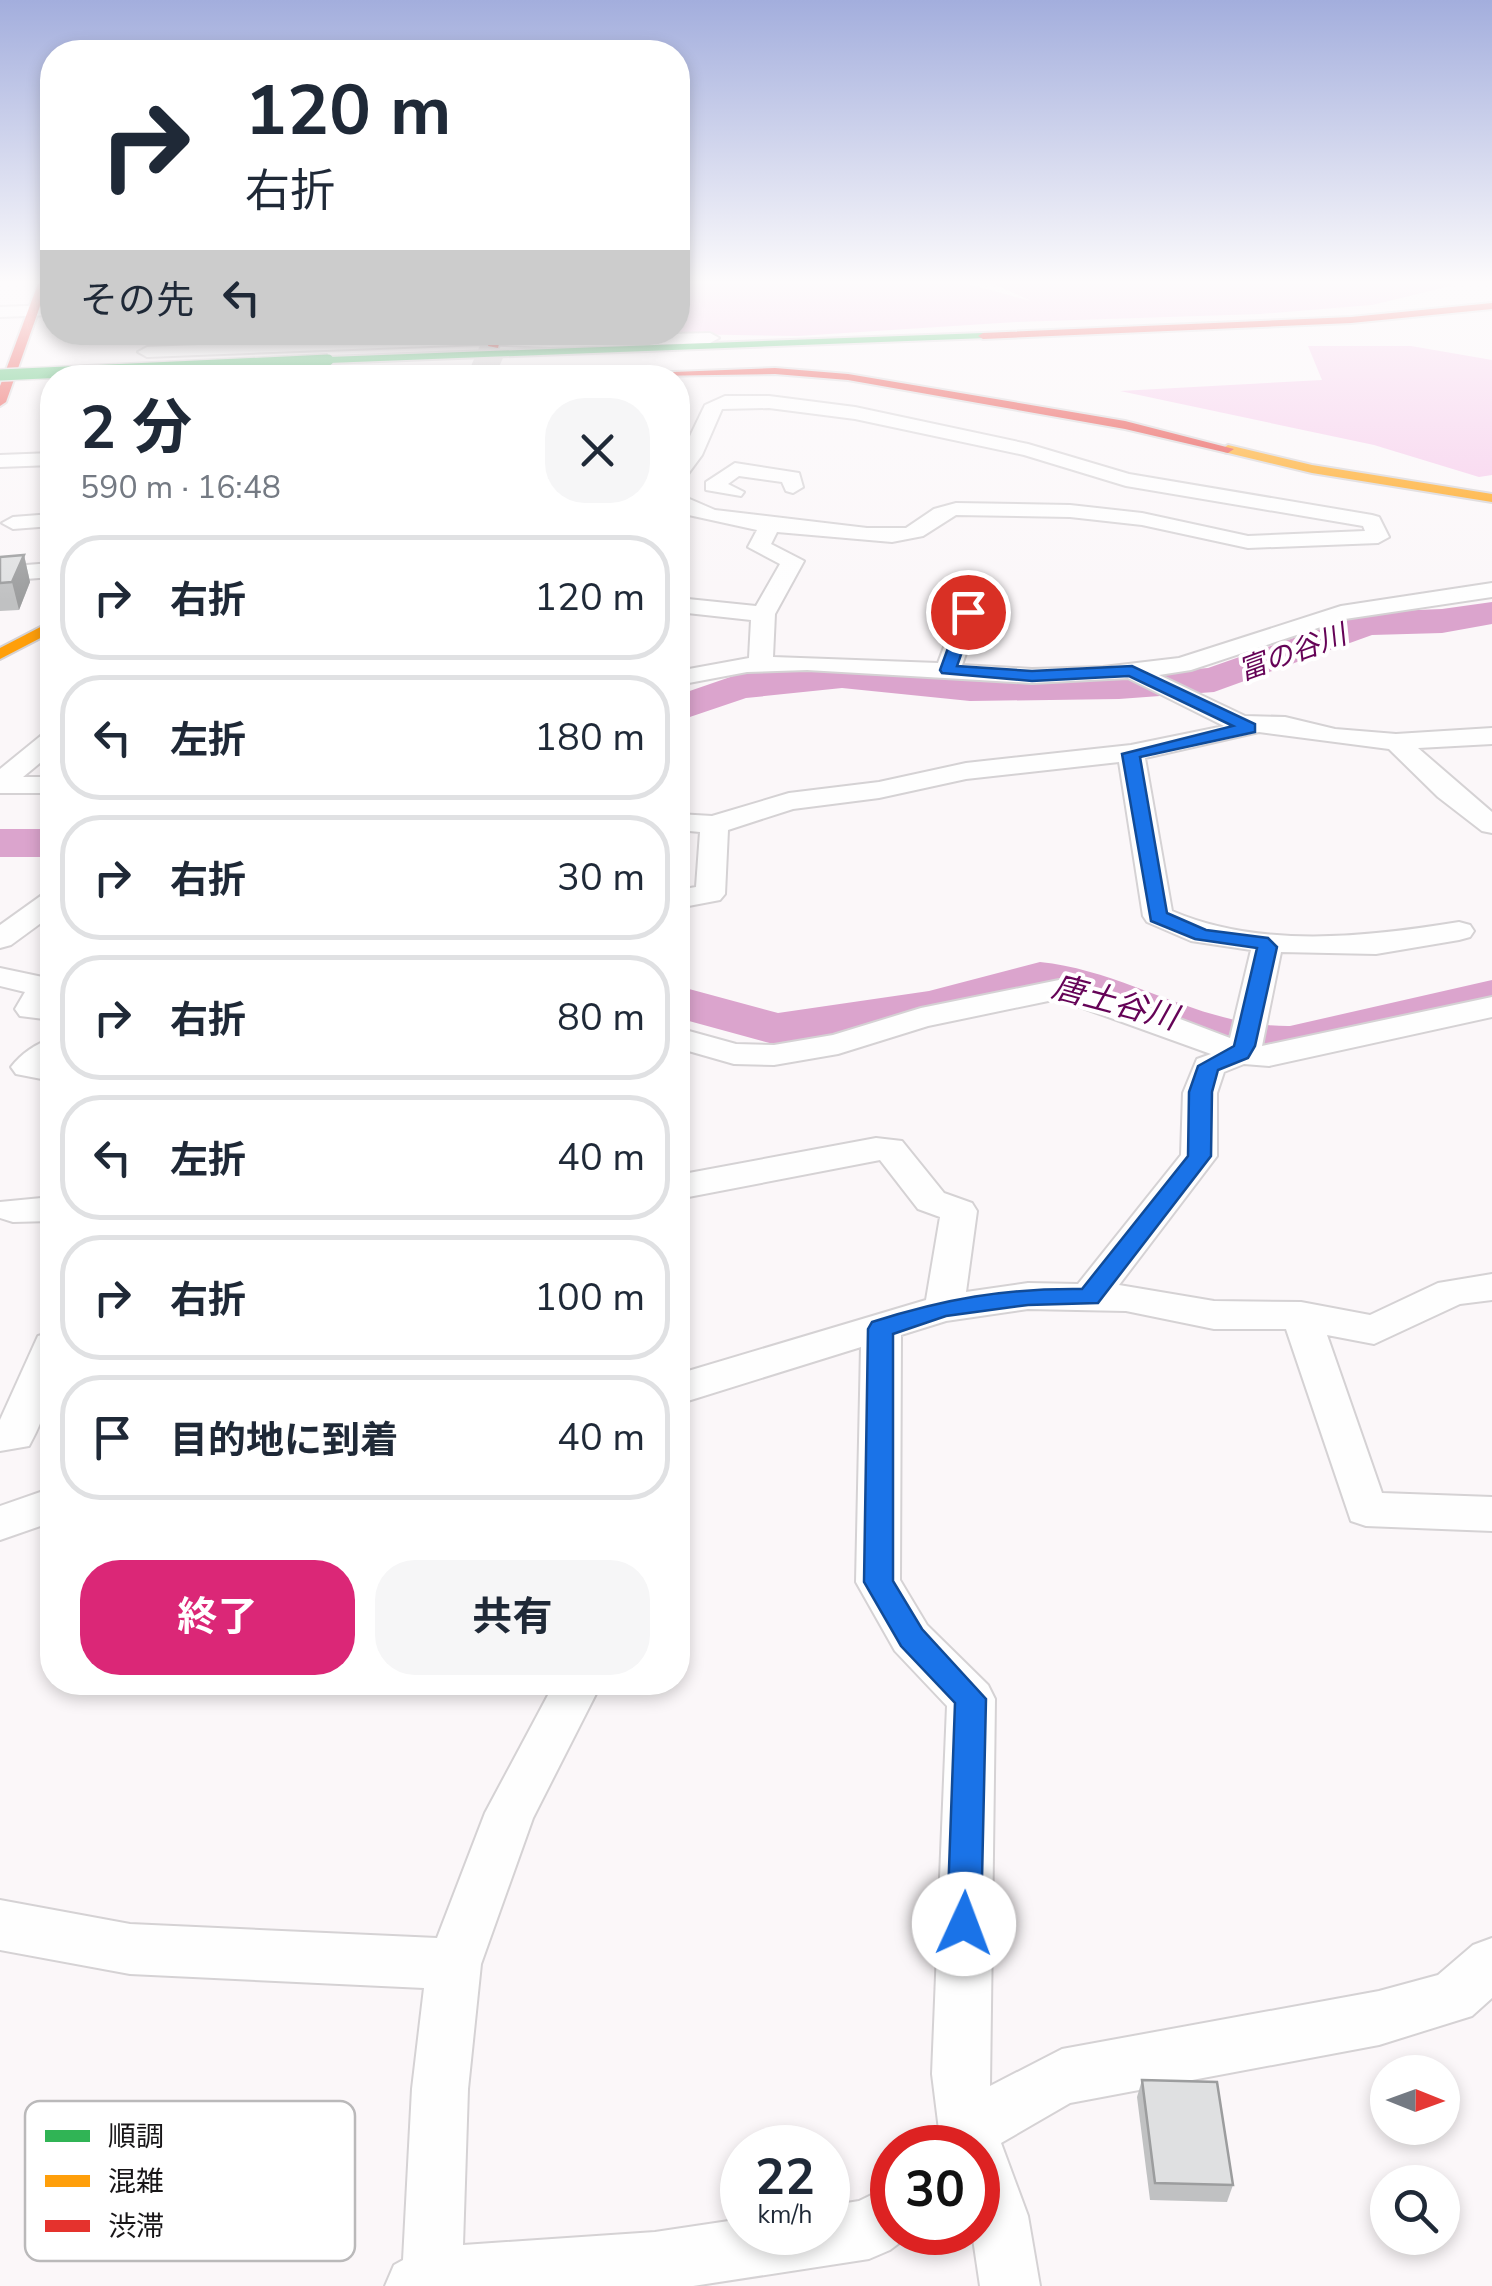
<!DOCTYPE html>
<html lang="ja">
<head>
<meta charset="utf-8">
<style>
  :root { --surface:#fff; --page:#f6f6f7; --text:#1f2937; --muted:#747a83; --line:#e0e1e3; --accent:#db2777 }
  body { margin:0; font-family:"Nunito Sans","Noto Sans JP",sans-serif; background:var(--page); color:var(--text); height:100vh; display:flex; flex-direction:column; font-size:38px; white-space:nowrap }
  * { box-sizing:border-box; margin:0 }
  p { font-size:32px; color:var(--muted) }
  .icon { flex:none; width:55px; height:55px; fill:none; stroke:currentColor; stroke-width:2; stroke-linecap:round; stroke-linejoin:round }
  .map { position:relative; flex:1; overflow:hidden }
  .drawer { position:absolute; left:40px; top:365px; width:650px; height:1330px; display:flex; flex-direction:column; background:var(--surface); border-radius:40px; box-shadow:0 5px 15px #0003 }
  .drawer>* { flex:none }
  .banner { position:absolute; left:40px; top:40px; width:650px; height:305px; border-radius:40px; box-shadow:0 5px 15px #0003; background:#fff; color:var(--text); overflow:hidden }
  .needle { width:65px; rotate:91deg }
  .tools { position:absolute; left:1370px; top:2055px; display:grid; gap:20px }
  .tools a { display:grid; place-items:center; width:90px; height:90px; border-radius:50%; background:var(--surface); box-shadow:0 5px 15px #0003; font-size:50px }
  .speed { position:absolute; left:720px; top:2125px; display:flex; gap:20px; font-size:50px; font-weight:700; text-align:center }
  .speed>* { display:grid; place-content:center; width:130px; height:130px; border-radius:50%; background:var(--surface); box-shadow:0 5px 15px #0003; line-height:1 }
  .speed small { font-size:25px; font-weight:400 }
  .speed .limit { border:15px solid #d22; background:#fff; color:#111 }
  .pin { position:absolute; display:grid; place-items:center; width:85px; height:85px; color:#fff; margin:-42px; border:5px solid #fff; border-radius:50%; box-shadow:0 2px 10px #0007 }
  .me { position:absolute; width:110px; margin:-55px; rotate:2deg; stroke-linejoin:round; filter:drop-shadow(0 0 8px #0008) }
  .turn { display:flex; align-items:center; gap:35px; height:210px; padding:0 40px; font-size:45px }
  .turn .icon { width:130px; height:130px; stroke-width:2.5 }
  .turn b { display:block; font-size:70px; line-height:85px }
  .then { display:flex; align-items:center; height:95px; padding:0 40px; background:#0003; gap:20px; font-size:38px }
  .round { display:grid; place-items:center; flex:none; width:105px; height:105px; border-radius:40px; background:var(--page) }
  .overview { display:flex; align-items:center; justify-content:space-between; height:170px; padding:0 40px }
  h1 { font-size:60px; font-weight:700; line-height:75px }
  .primary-button { display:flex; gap:20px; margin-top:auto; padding:20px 40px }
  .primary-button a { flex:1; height:115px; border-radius:40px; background:var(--accent); color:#fff; font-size:40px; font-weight:700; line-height:115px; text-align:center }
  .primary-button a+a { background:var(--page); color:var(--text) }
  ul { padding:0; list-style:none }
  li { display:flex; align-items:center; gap:30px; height:125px; margin:0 20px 15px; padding:0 20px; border:5px solid var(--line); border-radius:40px }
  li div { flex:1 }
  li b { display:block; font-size:38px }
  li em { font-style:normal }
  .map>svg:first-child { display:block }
  .forest { fill:#f6c8ea }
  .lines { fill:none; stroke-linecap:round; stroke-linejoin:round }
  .river { fill:#dba4cd; fill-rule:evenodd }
  .secondary-tunnel { stroke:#d9d5d7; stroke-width:26; stroke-dasharray:26 12; stroke-linecap:butt }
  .street-casing { stroke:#d5d2d4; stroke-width:4 }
  .fast-casing { stroke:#d5d2d4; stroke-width:4 }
  .slow-casing { stroke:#d5d2d4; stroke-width:4 }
  .jam-casing { stroke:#d5d2d4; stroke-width:4 }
  .street { fill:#fefefe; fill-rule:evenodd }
  .fast { fill:#30b455; fill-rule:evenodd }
  .slow { fill:#ff9f0a; fill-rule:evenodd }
  .jam { fill:#e5322d; fill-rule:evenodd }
  .fast-bridge-casing { stroke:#d4d2d3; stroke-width:14; stroke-linecap:butt }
  .fast-bridge { stroke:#30b455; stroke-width:11 }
  .wall { fill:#c0c1c2 }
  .shaded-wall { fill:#9c9d9e }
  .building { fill:#dfe0e1; stroke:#9c9d9e; stroke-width:2.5 }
  .route { fill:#1a73e8; stroke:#114b97; stroke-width:2.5 }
  .labels { text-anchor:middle; stroke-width:8; stroke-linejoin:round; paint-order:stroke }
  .far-water-label { font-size:28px; font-style:italic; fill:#650357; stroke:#fff }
  .water-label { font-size:32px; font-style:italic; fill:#650357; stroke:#fff }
  .key { fill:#fff; stroke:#bab9ba; stroke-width:2.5 }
  .key-label { font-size:28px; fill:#181618 }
</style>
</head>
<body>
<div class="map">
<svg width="1492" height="2286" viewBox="0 0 1492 2286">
  <rect width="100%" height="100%" fill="#fbf7f9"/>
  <g class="forest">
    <polygon points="678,281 957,281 1031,301 987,281 1454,281 1451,286 1372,305 1260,314 1016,322 798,336 619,333 678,332"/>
    <polygon points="1308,346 1411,346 1492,360 1492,475 1479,477 1374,445 1120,391 1322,380"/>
  </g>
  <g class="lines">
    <g class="river">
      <polygon points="1492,602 1492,624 1442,633 1372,635 1214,692 1119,699 970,701 842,688 746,698 678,721 678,695 739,674 842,664 970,677 1119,675 1208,668 1367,612 1442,609"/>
      <rect x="0" y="829" width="52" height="28"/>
      <path d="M 1040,962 C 1128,971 1200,1027 1290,1026 L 1492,980 L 1492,1012 L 1290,1058 L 1235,1055 L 1189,1044 L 1066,995 L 1041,993 L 932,1022 L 777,1045 L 678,1018 L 678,986 L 778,1013 L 929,991 Z"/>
    </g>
    <polyline class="secondary-tunnel" points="483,371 494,346"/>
    <g class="street-casing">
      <g id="street">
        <polygon points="52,305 52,315 0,317 0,307"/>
        <polygon points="526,332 546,332 553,337 710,333 719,338 710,343 549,347 483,344 147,357 138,352 147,347 483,334 528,336"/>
        <path d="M 725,396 L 769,396 L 855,407 L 1028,444 L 1129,474 L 1372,515 L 1379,517 L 1389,537 L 1378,543 L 1248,548 L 1142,525 L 1070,517 L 956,515 L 923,536 L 892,542 L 777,532 L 771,544 L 804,561 L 775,614 L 773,657 L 938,663 L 968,583 L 979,576 L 990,583 L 962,665 L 1032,669 L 1103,667 L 1179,658 L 1341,606 L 1492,583 L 1492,597 L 1345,619 L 1191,670 L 1159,675 L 1245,716 L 1285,717 L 1335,729 L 1396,734 L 1492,728 L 1492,744 L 1418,748 L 1492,812 L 1492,833 L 1482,831 L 1438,797 L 1389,749 L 1259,732 L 1145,758 L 1172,911 C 1260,949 1367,937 1459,922 L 1470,925 L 1474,931 L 1470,937 L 1459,940 L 1376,954 L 1281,952 L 1262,1046 L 1492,997 L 1492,1017 L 1269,1066 L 1244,1064 L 1224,1072 L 1217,1093 L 1217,1156 L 1119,1285 L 1214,1301 L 1301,1302 L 1370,1315 L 1438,1283 L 1492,1274 L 1492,1300 L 1460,1304 L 1374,1344 L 1327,1335 L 1382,1493 L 1492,1497 L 1492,1531 L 1366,1526 L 1351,1521 L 1286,1329 L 1214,1329 L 1126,1311 L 1028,1309 L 946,1321 L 901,1335 L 900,1580 L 927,1625 L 988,1685 L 995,1699 L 990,2086 L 1062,2049 L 1379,1991 L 1438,1975 L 1473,1945 L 1492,1938 L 1492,1998 L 1472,2016 L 1379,2045 L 1070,2103 L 1001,2143 L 1028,2216 L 1040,2286 L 980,2286 L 972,2232 L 978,2232 L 978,2148 L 932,2148 L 939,2130 L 932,2074 L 947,1706 L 895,1651 L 856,1582 L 861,1347 L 678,1404 L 678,1374 L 926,1300 L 940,1217 L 918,1209 L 880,1160 L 678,1199 L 678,1175 L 876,1138 L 902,1141 L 944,1193 L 972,1203 L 977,1211 L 966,1292 L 1028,1283 L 1078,1284 L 1181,1155 L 1183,1093 L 1197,1059 L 1211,1054 L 1058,999 L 928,1026 L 838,1054 L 774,1065 L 734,1064 L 678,1048 L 678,1028 L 736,1044 L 774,1045 L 833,1035 L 921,1008 L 1059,980 L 1130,1000 L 1230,1038 L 1251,950 L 1191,941 L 1147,922 L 1143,916 L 1119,762 L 966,779 L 879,798 L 793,809 L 728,830 L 725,894 L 720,900 L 678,908 L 678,890 L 696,887 L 700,832 L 678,830 L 678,814 L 712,816 L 789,793 L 879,782 L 966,763 L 1131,745 L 1224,726 L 1128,678 L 1032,683 L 807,670 L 747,672 L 678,685 L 678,671 L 749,658 L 751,620 L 678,612 L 678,598 L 756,606 L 780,564 L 748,547 L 757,530 L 684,514 L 678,510 L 678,494 L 715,510 L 867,528 L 906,528 L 934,509 L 956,503 L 1070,505 L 1142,513 L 1248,536 L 1365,531 L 1363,526 L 1126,486 L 1024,455 L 855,419 L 769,408 L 722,409 L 702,455 L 685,478 L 678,480 L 678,461 L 705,405 Z"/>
        <polygon points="52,453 52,465 0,467 0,455"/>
        <polygon points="735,463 799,473 803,487 793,493 786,491 782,482 739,476 728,484 744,492 741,496 706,490 706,482"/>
        <polygon points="52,514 52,526 13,529 2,523 13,517"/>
        <polygon points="52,563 52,577 0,581 0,567"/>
        <polygon points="52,732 52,753 23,777 52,777 52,793 0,793 0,769 43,734"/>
        <polygon points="52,892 52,915 11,945 0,948 0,925 42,895"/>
        <polygon points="0,968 52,979 52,1020 20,1016 15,1009 25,992 0,986"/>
        <path d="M 52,1039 L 52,1081 L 16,1074 L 11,1067 C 21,1054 36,1043 52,1039 Z"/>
        <polygon points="52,1197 52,1221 13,1222 0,1218 0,1202"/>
        <path d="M 52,1332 C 55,1377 51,1406 29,1446 L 0,1451 L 0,1420 L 38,1336 Z"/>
        <polygon points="52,1488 52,1522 0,1540 0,1506"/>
        <polygon points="555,1682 602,1682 533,1818 481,1964 468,2089 463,2245 655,2232 742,2219 742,2232 828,2232 828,2206 859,2201 892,2185 892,2232 914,2232 890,2250 869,2259 693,2286 385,2286 394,2265 403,2260 412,2089 424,1988 130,1974 0,1950 0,1900 130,1924 437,1938 485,1813"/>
      </g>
    </g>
    <g class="fast-casing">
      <polygon id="fast" points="983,333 987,338 328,363 322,360 328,357"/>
    </g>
    <g class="slow-casing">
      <g id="slow">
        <polygon points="1228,445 1312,465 1492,494 1492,502 1312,473 1224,452 1222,449"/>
        <polygon points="52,621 52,632 0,659 0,648"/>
      </g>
    </g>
    <g class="jam-casing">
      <g id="jam">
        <polygon points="39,281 49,281 6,402 0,406 0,386"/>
        <polygon points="1492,303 1492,309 1351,323 983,339 978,336 983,333 1351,317"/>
        <polygon points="491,332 502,332 498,348 488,346"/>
        <polygon points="775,368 848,374 1125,421 1234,449 1228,453 1125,429 848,380 775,374 518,378"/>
      </g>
    </g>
    <use href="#street" class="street"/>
    <use href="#fast" class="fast"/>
    <use href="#slow" class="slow"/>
    <use href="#jam" class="jam"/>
    <g class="fast-bridge-casing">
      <polyline id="fast-bridge" points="0,375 328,360"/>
    </g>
    <use href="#fast-bridge" class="fast-bridge"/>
  </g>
  <g class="wall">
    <polygon points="24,555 30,582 19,610 0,611 0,557"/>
    <polygon points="1142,2080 1233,2185 1227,2202 1150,2200 1137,2097"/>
  </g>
  <polygon class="shaded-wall" points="24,555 30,582 19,610 12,582"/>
  <g class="building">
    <polygon points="24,555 12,582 0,583 0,557"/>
    <polygon points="1142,2080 1217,2082 1233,2185 1155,2183"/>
  </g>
  <linearGradient id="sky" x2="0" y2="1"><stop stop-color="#a3aedd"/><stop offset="0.47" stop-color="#fdfbfc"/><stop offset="1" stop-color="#fdfbfc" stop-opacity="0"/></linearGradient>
  <rect width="1492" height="601" fill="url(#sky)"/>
  <path class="route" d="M 968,607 L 976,612 L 957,666 L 1032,671 L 1132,666 L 1255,724 L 1255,732 L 1140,757 L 1167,913 L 1206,930 L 1268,938 L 1277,947 L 1255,1046 L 1248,1058 L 1218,1070 L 1212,1092 L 1211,1156 L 1098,1303 L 1028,1305 L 946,1316 L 893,1334 L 893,1581 L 922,1629 L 986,1699 L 981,1924 L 976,1935 L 964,1940 L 952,1935 L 947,1924 L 955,1703 L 901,1646 L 864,1582 L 868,1329 L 872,1322 C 944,1299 1005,1288 1082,1289 L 1188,1156 L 1189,1092 L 1198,1066 L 1234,1046 L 1257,948 L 1195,939 L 1151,921 L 1122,754 L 1233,726 L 1129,676 L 1032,681 L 942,673 L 940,670 L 961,612 Z"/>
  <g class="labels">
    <g class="far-water-label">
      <text transform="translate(1292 652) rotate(-20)" y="10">富の谷川</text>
    </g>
    <g class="water-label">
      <text transform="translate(1115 1002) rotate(15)" y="11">唐土谷川</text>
    </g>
  </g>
  <rect x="25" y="2101" width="330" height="160" rx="15" class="key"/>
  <rect x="45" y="2130" width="45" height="12" fill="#30b455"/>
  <rect x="45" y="2175" width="45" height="12" fill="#ff9f0a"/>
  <rect x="45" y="2220" width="45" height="12" fill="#e5322d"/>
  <g class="key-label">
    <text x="108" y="2146">順調</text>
    <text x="108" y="2191">混雑</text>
    <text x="108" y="2236">渋滞</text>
  </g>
</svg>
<div class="tools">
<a><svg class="needle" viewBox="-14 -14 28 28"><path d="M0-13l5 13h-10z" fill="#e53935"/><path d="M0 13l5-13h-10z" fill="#747a83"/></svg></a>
<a><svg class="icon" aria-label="search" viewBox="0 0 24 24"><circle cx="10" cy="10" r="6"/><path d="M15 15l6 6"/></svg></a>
</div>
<div class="speed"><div>22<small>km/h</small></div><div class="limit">30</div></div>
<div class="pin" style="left:968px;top:612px;background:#d93025"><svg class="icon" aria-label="arrive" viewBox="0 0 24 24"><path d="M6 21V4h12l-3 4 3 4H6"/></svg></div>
<svg class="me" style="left:964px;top:1924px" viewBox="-20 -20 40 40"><circle r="19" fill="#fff"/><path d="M0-13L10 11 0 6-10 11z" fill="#1a73e8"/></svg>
<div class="banner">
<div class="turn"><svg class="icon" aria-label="right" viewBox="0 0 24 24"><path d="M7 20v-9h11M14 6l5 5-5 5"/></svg><div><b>120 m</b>右折</div></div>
<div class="then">その先<svg class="icon" aria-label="left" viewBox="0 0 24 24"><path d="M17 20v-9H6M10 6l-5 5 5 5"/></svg></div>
</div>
<section class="drawer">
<div class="overview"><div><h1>2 分</h1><p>590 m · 16:48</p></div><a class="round"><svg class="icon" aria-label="close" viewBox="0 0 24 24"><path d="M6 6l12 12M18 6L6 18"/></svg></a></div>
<ul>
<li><svg class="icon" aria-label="right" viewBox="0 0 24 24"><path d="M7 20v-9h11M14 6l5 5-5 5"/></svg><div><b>右折</b></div><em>120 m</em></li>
<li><svg class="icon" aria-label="left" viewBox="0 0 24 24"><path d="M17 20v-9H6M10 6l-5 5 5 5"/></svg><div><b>左折</b></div><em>180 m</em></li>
<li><svg class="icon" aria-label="right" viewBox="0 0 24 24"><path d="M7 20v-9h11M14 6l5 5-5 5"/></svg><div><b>右折</b></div><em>30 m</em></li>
<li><svg class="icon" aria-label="right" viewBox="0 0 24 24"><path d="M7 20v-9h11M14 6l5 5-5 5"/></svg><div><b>右折</b></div><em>80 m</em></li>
<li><svg class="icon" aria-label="left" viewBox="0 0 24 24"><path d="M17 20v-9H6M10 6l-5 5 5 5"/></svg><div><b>左折</b></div><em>40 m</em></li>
<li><svg class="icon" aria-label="right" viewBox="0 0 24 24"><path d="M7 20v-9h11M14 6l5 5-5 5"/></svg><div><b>右折</b></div><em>100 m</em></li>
<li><svg class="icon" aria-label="arrive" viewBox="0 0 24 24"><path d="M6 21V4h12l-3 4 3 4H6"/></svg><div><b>目的地に到着</b></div><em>40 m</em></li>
</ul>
<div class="primary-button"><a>終了</a><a>共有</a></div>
</section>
</div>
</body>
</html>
